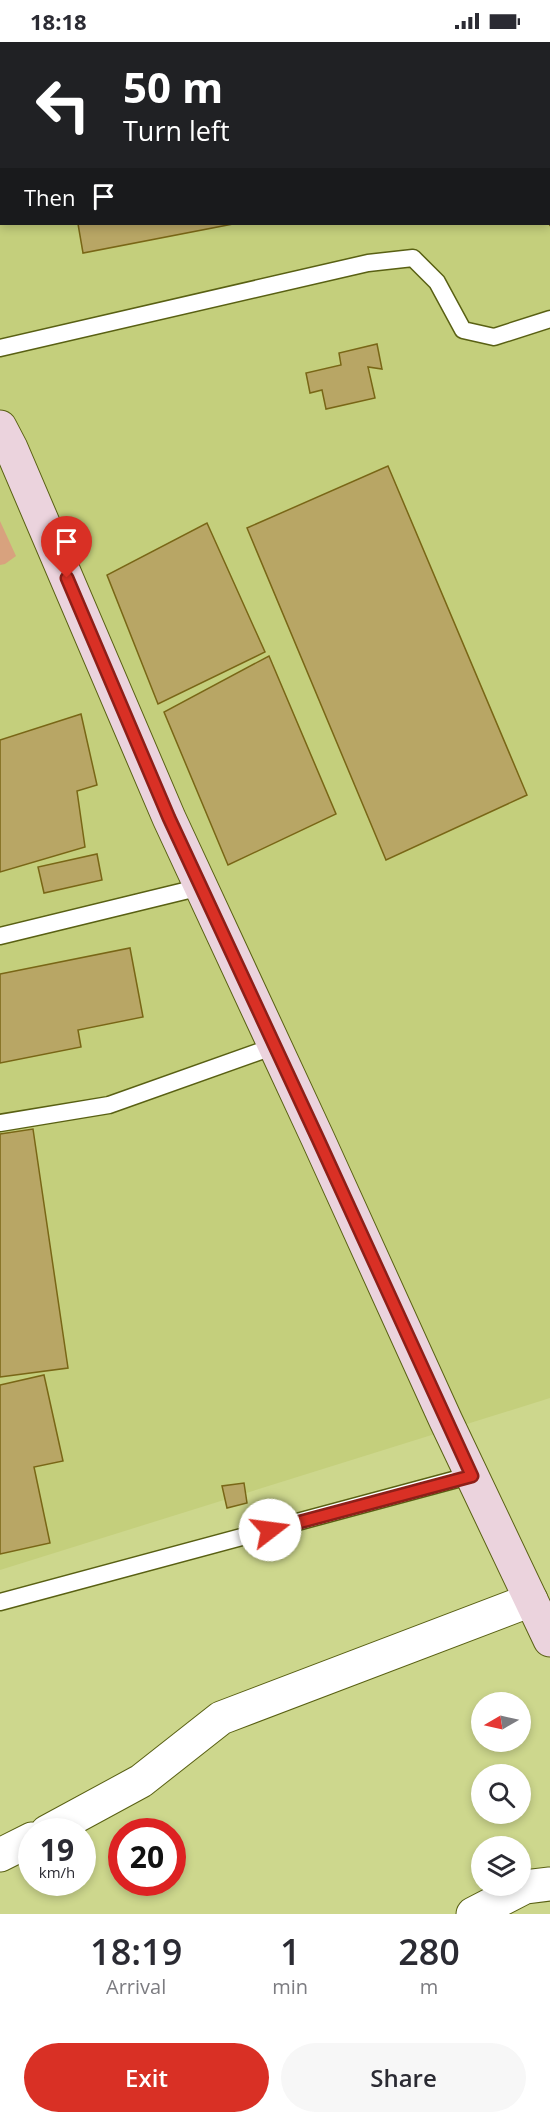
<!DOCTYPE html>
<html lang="en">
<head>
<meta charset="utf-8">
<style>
  :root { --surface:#fff; --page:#f7f7f7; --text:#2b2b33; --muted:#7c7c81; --accent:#d93025 }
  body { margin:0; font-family:"Open Sans",sans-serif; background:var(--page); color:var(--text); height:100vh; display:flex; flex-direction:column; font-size:22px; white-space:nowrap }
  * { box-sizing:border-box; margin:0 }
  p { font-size:20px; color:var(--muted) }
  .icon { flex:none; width:33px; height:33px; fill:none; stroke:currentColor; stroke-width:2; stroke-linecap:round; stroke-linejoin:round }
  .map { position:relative; height:1872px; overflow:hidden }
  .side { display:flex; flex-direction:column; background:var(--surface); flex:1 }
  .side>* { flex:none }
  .banner { position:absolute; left:0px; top:0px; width:550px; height:183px; box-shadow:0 3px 9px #0003; background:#202124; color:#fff; overflow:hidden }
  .needle { width:39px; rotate:261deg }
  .fabs { position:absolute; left:471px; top:1650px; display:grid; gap:12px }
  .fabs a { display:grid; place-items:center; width:60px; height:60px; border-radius:50%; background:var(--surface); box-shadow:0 3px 9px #0003; font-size:30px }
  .speed { position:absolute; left:18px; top:1776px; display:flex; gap:12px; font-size:30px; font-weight:700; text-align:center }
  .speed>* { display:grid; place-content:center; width:78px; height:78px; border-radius:50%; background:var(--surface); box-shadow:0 3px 9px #0003; line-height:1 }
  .speed small { font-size:15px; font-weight:400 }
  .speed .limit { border:9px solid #d22; background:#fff; color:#111 }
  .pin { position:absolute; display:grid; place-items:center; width:51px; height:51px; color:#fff; margin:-62px -26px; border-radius:50% 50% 50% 0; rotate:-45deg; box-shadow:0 0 6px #0007 }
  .pin .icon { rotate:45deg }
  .me { position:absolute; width:66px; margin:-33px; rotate:75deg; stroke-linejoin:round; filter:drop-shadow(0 0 4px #0008) }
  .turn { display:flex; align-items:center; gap:21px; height:126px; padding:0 24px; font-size:27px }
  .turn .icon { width:78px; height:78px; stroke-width:2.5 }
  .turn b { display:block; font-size:42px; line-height:51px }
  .then { display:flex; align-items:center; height:57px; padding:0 24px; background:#0003; gap:12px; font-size:22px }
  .eta { display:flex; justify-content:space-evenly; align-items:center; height:102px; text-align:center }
  .eta b { font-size:36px; font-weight:600; line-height:42px }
  .action { display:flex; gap:12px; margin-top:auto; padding:12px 24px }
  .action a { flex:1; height:69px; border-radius:36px; background:var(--accent); color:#fff; font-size:24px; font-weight:600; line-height:69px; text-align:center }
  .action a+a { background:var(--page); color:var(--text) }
  .status { display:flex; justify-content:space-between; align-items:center; height:42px; padding:0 30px; background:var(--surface); direction:ltr }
  .status svg { height:16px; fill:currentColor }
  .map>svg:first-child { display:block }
  .built { fill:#c4cf7c; fill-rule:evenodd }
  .green { fill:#d8a27e }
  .building { fill:#b8a665; stroke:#796616; stroke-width:1.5 }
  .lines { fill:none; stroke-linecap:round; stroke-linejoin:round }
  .lane-casing { stroke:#596013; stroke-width:19 }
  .street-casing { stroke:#596013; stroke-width:35 }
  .secondary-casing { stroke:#596013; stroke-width:35 }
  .lane { stroke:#fff; stroke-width:16 }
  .street { stroke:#fff; stroke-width:33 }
  .secondary { stroke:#ebd3dd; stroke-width:33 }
  .route-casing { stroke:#8d1f18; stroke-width:15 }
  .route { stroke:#d93025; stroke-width:10 }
</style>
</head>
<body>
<div class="status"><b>18:18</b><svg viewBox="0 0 49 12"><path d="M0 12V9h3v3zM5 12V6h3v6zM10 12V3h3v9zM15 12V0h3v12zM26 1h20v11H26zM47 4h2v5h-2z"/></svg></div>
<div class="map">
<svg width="550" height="1872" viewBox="0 0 550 1872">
  <rect width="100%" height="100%" fill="#cdd78d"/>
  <path class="built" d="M 0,0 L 550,0 L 550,1356 L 0,1528 ZM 2,2 L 549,2 L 549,182 L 2,182 Z"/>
  <polygon class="green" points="0,479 16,514 5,522 0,523"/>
  <g class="building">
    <polygon points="84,0 231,0 231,2 78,2"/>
    <polygon points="259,0 375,0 375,2 260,2"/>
    <polygon points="391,0 448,0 448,2 392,2"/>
    <polygon points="549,45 550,45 550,184 549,179"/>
    <polygon points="78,182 233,182 83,211"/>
    <polygon points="377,302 382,327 368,325 375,356 326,367 322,348 310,351 306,331 341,323 339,311"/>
    <polygon points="388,424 527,753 386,818 247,486"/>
    <polygon points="207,481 265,610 158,662 107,533"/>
    <polygon points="269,614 336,772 228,823 164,670"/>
    <polygon points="81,672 97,743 77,749 85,805 0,830 0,698"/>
    <polygon points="97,812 102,838 44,851 38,825"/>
    <polygon points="130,906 143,975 78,988 81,1005 0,1021 0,932"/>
    <polygon points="33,1087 68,1326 0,1335 0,1092"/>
    <polygon points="44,1333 63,1419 34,1425 50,1501 0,1512 0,1343"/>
    <polygon points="244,1441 247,1461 227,1466 222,1444"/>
  </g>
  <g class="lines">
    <g class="lane-casing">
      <g id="lane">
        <polyline points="0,306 368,221 413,216 437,240 463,288 494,295 550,277"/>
        <polyline points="0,894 201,845"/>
        <polyline points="0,1081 109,1063 275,1004"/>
        <polyline points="0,1560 472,1433"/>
      </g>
    </g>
    <g class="street-casing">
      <g id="street">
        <polyline points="47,1790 141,1739 221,1676 531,1558"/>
        <polyline points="0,1813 32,1797"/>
        <polyline points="473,1872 525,1845 550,1842"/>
      </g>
    </g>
    <g class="secondary-casing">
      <polyline id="secondary" points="0,385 11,406 169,776 318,1097 446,1379 550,1598"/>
    </g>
    <use href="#lane" class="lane"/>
    <use href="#street" class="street"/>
    <use href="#secondary" class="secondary"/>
  </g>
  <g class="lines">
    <g class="route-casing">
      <polyline id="route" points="67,536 169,776 318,1097 472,1434 270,1488"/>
    </g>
    <use href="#route" class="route"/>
  </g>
</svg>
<div class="fabs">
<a><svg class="needle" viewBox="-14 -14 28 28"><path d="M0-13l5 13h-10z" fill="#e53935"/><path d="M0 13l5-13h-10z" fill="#7c7c81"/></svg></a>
<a><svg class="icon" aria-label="search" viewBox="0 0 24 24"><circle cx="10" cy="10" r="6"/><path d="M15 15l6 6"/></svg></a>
<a><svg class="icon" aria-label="layers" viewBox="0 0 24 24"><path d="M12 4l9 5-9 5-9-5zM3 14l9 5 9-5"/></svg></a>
</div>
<div class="speed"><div>19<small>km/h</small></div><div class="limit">20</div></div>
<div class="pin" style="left:67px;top:536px;background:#d93025"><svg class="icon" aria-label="arrive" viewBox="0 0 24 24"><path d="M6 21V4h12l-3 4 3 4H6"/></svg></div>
<svg class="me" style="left:270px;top:1488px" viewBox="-20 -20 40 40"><circle r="19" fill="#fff"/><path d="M0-13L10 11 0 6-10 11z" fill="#d93025"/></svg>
<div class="banner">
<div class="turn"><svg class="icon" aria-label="left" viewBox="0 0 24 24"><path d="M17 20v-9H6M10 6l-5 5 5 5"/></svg><div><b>50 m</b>Turn left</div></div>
<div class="then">Then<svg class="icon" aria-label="arrive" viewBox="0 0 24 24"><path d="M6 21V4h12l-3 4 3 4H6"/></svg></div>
</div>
</div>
<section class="side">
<div class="eta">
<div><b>18:19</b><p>Arrival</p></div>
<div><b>1</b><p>min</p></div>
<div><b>280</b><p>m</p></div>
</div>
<div class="action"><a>Exit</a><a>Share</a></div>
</section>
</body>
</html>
